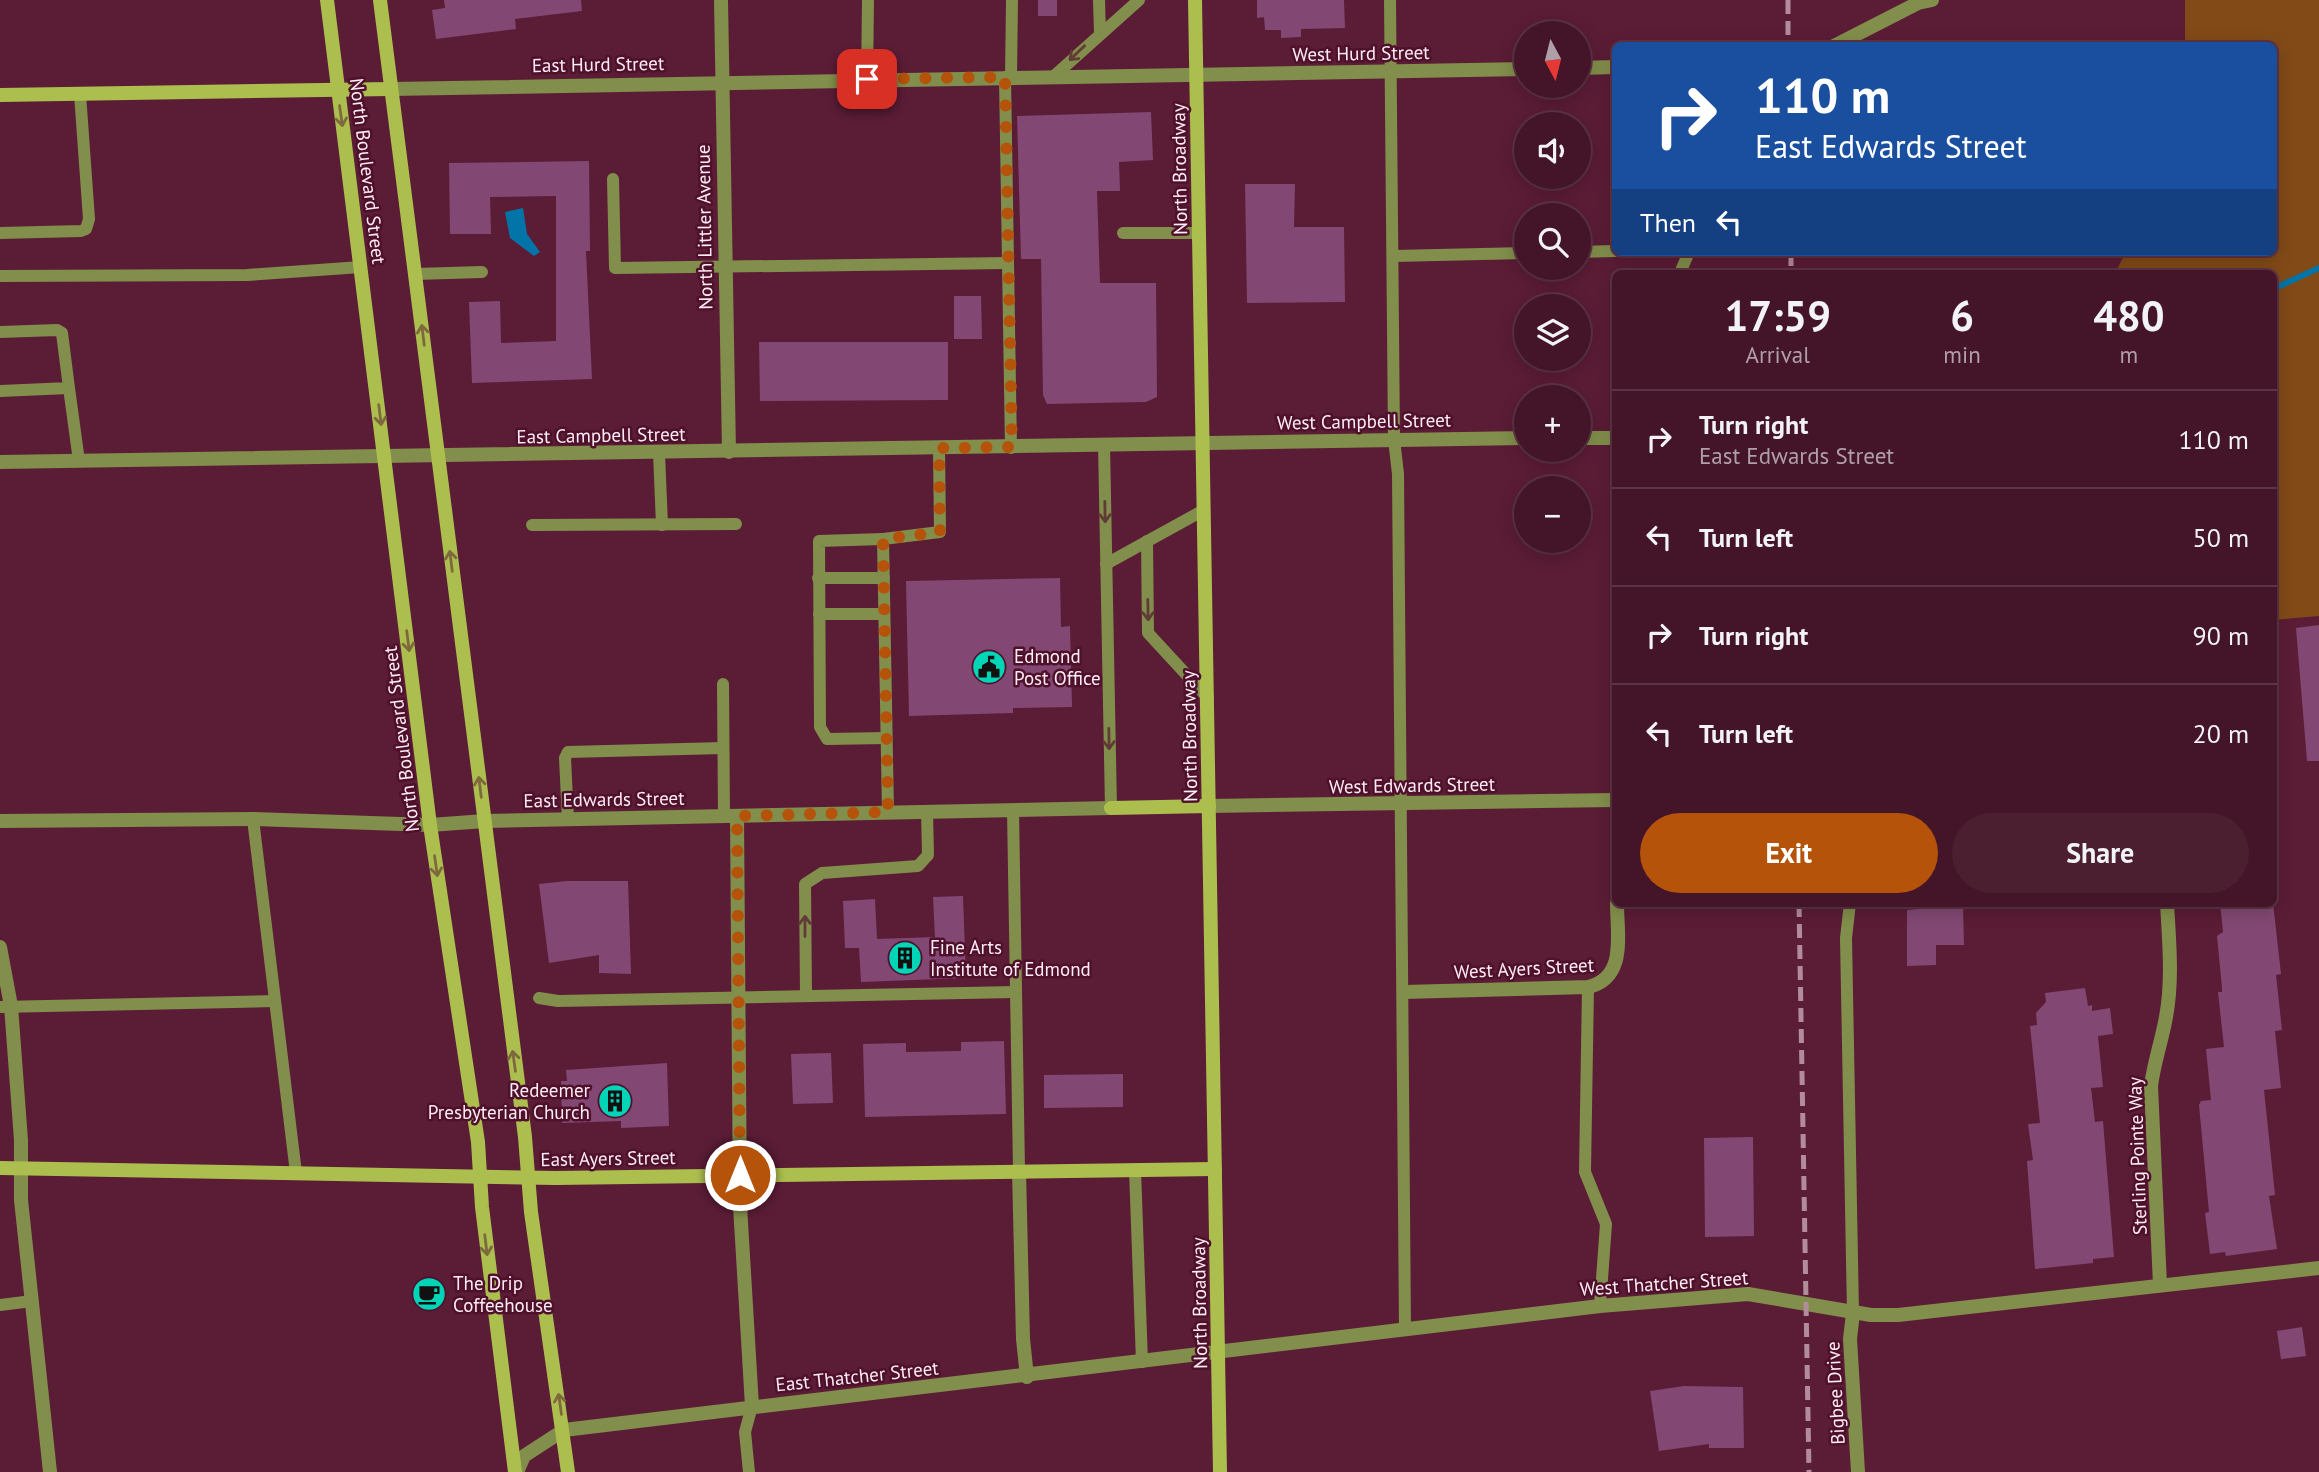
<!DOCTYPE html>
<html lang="en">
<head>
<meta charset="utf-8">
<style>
  :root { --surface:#441528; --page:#4b1e30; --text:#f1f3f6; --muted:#af9fa8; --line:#5c3445; --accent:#b45309 }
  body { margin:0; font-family:"PT Sans",sans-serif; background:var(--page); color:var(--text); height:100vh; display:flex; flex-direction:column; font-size:26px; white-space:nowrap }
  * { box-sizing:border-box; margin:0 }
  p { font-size:23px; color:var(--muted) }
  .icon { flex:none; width:38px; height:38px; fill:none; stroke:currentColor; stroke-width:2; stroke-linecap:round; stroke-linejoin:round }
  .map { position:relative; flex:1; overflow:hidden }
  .drawer { position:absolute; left:1612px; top:270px; width:665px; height:637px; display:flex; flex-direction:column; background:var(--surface); border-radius:10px; box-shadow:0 4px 18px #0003,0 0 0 2px var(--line) }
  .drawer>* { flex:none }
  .top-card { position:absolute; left:1612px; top:42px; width:665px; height:214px; border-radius:10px; box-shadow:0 4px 18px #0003,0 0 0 2px var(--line); background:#1a4fa0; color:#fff; overflow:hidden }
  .needle { width:46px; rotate:173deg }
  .fabs { position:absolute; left:1514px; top:21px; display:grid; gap:14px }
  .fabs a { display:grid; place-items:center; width:77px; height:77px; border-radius:50%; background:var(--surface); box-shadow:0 4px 18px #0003,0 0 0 2px var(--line); font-size:35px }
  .pin { position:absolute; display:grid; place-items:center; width:60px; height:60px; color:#fff; margin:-30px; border-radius:14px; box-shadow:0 4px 10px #0006 }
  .me { position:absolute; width:77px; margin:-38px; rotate:0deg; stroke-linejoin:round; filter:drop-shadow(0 0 5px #0008) }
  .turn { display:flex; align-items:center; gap:24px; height:147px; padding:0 28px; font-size:32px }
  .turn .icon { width:91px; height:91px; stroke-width:2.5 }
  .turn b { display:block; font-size:49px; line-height:60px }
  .then { display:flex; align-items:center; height:66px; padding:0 28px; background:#0003; gap:14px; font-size:26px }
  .eta { display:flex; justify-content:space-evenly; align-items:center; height:119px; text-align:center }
  .eta b { font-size:42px; font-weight:700; line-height:49px }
  .action { display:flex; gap:14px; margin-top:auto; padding:14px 28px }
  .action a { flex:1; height:80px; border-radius:42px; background:var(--accent); color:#fff; font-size:28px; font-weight:700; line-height:80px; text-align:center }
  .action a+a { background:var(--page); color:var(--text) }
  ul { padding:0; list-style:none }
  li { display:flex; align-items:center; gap:21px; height:98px; padding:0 28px; border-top:2px solid var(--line) }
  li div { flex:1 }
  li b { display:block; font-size:26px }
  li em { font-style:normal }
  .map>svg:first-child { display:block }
  .green { fill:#824a17 }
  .water { fill:#0274a7 }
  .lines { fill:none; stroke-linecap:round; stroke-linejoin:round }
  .stream { stroke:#0274a7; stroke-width:6 }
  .building { fill:#824873 }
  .lane { stroke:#828e4b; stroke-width:12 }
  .street { stroke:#828e4b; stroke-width:14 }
  .secondary { stroke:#acbf4e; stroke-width:14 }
  .rail { stroke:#b38c9b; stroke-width:5; stroke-dasharray:14 7; stroke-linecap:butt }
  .oneway { stroke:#613c37 }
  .oneway2 { stroke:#7e683d }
  .route { stroke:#b45309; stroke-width:12; stroke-dasharray:0 21.6 }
  .labels { text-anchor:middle; stroke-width:5; stroke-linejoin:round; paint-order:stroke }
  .street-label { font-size:19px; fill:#feedf2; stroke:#4f102c }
  .poi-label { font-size:19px; fill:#feedf2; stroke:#4f102c; text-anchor:start }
</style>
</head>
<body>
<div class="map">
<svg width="2319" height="1472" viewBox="0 0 2319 1472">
  <rect width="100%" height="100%" fill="#5b1c36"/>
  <polygon class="green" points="2185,0 2319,0 2319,616 2273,620 2273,273 2115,273 2126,252 2273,252 2273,46 2185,45"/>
  <polygon class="water" points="523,208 527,234 540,252 534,256 510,238 505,212"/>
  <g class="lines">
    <polyline class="stream" points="2273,289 2319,268"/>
  </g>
  <g class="building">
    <polygon points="444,0 581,0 582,11 515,19 516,29 436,39 432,10 445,8"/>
    <rect x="1038" y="0" width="19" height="16"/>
    <polygon points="1257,0 1344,0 1345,28 1301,29 1301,37 1281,38 1281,30 1265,30 1264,17 1257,18"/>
    <polygon points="1151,112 1153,160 1119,162 1120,191 1097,191 1100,283 1156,283 1157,397 1146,402 1047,404 1043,395 1041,259 1021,259 1017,116"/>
    <polygon points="589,161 590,251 586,251 592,379 472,383 469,302 500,301 501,343 556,341 556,196 490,197 491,234 450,234 449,163"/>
    <polygon points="1245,184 1295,184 1294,227 1344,227 1345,302 1247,303"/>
    <polygon points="954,296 981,296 982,339 954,339"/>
    <polygon points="759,342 948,342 948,400 760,401"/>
    <polygon points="1060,578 1061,627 1070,626 1072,707 1013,708 1013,713 909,716 906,581"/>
    <polygon points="2319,625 2319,761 2307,761 2296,628"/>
    <polygon points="567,881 628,881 631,974 599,973 599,955 549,963 539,884"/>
    <polygon points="963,896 966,978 861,982 859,948 845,948 843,901 875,899 877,939 935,937 933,897"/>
    <polygon points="2220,903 2273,903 2281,974 2276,975 2282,1030 2275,1031 2281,1088 2264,1090 2275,1195 2269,1196 2277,1249 2226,1256 2225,1252 2210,1254 2205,1213 2209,1212 2199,1105 2201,1101 2211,1100 2206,1049 2224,1047 2218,992 2222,992 2222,988 2217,936 2223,932"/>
    <polygon points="1963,905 1964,945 1936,945 1936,965 1907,966 1907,910"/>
    <polygon points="2085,988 2088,1006 2092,1005 2092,1011 2110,1008 2113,1034 2098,1036 2103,1087 2091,1088 2095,1122 2103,1121 2114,1257 2093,1259 2093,1263 2035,1269 2027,1161 2033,1160 2028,1124 2040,1123 2030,1026 2037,1025 2036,1013 2046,1002 2045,993"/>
    <polygon points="1004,1041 1006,1114 865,1117 863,1044 906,1043 906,1052 961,1051 961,1042"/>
    <polygon points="831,1053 833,1103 793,1104 791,1054"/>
    <polygon points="667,1063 669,1126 621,1128 621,1121 562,1123 561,1081 567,1081 566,1070"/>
    <polygon points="1123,1074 1123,1107 1044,1108 1044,1075"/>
    <polygon points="1753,1137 1754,1236 1705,1237 1704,1138"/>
    <polygon points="2302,1327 2306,1356 2281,1359 2277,1331"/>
    <polygon points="1684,1386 1743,1387 1744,1448 1709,1448 1709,1444 1659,1451 1650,1391"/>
  </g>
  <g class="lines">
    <g class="lane">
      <polyline points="1099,0 1100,33"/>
      <polyline points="1390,0 1394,439 1398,474 1405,1330"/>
      <polyline points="1005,77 1011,448"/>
      <polyline points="1011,77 1012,0"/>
      <polyline points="1053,77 1139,0"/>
      <polyline points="867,79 868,0"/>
      <polyline points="613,179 615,268 1008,263"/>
      <polyline points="0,233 81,231 86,229 89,219 80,94"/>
      <polyline points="1123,233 1199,233"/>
      <polyline points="1578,252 1615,251"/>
      <polyline points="1393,256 1526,253"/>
      <polyline points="1680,273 1689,252"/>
      <polyline points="415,274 482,272"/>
      <polyline points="0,276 247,275 361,267"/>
      <polyline points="0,332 57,330 62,333 69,388 0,391"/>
      <polyline points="69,388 79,461"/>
      <polyline points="1104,444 1111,808"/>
      <polyline points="659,453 662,525"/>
      <polyline points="532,525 736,524"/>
      <polyline points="883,539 819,541 820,727 827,739 886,738"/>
      <polyline points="1147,541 1148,633 1208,698"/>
      <polyline points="1106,564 1204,510"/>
      <polyline points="818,578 884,578"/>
      <polyline points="819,614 884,614"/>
      <polyline points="723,684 724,816"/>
      <polyline points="1013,810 1019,1170"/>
      <polyline points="888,812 883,539 940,532 939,448"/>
      <polyline points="253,819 296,1173"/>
      <polyline points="568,820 565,758 568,752 723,748"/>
      <polyline points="1850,903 1846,938 1853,1313"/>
      <polyline points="1588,987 1585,1172 1606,1224 1600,1306"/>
      <polyline points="806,994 805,884 822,873 918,866 928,855 927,811"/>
      <polyline points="539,998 558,1001 1015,992"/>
      <polyline points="0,1007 275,1001"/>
      <polyline points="1135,1170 1142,1362"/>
      <polyline points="0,1305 32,1301"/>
      <polyline points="749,1472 745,1432 752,1406"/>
    </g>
    <g class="street">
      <polyline points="721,0 729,452"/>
      <polyline points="1834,46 1918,3 1932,0"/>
      <polyline points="1578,68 1615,67"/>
      <polyline points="391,89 1526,69"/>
      <polyline points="1578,438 1615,438"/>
      <polyline points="0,462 1526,438"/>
      <polyline points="1209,806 1615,800"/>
      <polyline points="737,816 740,1206 752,1406"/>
      <polyline points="0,821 253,819 430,825 485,821 1111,808"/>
      <polyline points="0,947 11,1006 21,1140 21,1200 50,1472"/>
      <path d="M 1404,992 L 1588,987 C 1627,978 1617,935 1617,903"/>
      <polyline points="1019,1170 1023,1339 1027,1377"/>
      <path d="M 2160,1285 L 2151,1086 C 2154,1062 2162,1040 2166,1017 C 2173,979 2169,941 2167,903"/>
      <polyline points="1853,1313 1850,1339 1858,1472"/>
      <polyline points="517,1472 524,1456 564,1430 1600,1306 1748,1294 1871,1315 1898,1315 2319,1268"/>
    </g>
    <g class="secondary">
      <polyline points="327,0 430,825 478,1142 482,1207 515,1472"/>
      <polyline points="380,0 525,1137 531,1212 568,1472"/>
      <polyline points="1195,0 1220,1472"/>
      <polyline points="0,95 391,89"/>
      <polyline points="1111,808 1209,806"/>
      <polyline points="0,1168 556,1178 1215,1169"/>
    </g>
    <g class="rail">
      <polyline points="1788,0 1788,46"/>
      <polyline points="1791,252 1791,273"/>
      <polyline points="1799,903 1809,1472"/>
    </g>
  </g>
  <defs><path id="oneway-shaft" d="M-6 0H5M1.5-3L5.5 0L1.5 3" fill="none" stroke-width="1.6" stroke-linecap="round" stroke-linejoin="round" transform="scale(1.75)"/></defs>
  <g class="oneway">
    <use href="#oneway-shaft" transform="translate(1077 53) rotate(136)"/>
    <use href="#oneway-shaft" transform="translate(1105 512) rotate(89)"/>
    <use href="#oneway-shaft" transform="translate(1148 610) rotate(89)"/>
    <use href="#oneway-shaft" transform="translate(1109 739) rotate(89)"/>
    <use href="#oneway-shaft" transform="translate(805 926) rotate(-90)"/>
  </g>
  <g class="oneway2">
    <use href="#oneway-shaft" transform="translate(341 116) rotate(82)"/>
    <use href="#oneway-shaft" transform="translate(423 335) rotate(-97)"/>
    <use href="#oneway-shaft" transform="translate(380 415) rotate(83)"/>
    <use href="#oneway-shaft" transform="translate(451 561) rotate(-97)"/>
    <use href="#oneway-shaft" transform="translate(408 641) rotate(83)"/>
    <use href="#oneway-shaft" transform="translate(480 787) rotate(-97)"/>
    <use href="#oneway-shaft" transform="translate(436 866) rotate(82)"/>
    <use href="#oneway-shaft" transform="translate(514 1061) rotate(-98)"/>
    <use href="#oneway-shaft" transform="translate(486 1245) rotate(83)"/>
    <use href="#oneway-shaft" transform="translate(560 1404) rotate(-98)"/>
  </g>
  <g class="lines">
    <polyline class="route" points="740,1175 737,816 888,812 883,539 940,532 939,448 1012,447 1005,77 867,79"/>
  </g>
  <defs>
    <g id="civic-disc" transform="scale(1.75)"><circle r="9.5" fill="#00d5b7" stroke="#4f102c"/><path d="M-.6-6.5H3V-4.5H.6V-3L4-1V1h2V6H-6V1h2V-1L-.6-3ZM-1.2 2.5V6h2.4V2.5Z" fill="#111"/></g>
    <g id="building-disc" transform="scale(1.75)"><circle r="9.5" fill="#00d5b7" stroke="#4f102c"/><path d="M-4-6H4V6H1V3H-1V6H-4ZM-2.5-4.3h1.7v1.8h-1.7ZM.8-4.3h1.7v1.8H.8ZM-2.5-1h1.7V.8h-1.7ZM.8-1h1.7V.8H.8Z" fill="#111"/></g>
    <g id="cafe-disc" transform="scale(1.75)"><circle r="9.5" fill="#00d5b7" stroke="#4f102c"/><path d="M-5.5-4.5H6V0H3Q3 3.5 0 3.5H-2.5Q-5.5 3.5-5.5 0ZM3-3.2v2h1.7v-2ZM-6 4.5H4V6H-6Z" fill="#111"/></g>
  </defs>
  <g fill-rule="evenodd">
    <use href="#civic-disc" x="989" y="667"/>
    <use href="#building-disc" x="905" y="958"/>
    <use href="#building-disc" x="615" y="1101"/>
    <use href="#cafe-disc" x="429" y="1294"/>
  </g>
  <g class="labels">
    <g class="street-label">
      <text transform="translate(1361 53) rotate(-1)" y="7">West Hurd Street</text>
      <text transform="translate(598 64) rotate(-1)" y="7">East Hurd Street</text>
      <text transform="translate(1179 169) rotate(-91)" y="7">North Broadway</text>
      <text transform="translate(368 171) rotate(83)" y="7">North Boulevard Street</text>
      <text transform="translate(704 227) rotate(-91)" y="7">North Littler Avenue</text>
      <text transform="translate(1364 421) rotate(-1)" y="7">West Campbell Street</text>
      <text transform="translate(601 435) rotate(-1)" y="7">East Campbell Street</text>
      <text transform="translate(1189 736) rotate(-91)" y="7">North Broadway</text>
      <text transform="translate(401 739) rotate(-97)" y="7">North Boulevard Street</text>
      <text transform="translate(1412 785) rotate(-1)" y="7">West Edwards Street</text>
      <text transform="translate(604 799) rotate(-1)" y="7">East Edwards Street</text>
      <text transform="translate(1524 968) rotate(-3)" y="7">West Ayers Street</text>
      <text transform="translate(2137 1156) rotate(-92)" y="7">Sterling Pointe Way</text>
      <text transform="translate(608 1158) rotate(-1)" y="7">East Ayers Street</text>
      <text transform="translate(1664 1283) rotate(-4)" y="7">West Thatcher Street</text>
      <text transform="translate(1199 1303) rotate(-91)" y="7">North Broadway</text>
      <text transform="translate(857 1376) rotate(-6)" y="7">East Thatcher Street</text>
      <text transform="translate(1835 1393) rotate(-93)" y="7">Bigbee Drive</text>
    </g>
    <g class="poi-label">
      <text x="1014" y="663">Edmond<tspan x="1014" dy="22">Post Office</tspan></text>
      <text x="930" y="954">Fine Arts<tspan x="930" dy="22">Institute of Edmond</tspan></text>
      <text x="590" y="1097" text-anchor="end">Redeemer<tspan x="590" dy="22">Presbyterian Church</tspan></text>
      <text x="453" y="1290">The Drip<tspan x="453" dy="22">Coffeehouse</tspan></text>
    </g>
  </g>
</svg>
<div class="fabs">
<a><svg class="needle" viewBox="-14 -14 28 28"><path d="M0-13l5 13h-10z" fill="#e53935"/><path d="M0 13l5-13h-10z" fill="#af9fa8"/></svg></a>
<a><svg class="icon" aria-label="sound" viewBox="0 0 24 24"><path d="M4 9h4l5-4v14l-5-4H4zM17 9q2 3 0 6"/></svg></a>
<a><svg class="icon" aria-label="search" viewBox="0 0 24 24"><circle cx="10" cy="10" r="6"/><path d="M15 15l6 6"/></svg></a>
<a><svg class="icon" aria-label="layers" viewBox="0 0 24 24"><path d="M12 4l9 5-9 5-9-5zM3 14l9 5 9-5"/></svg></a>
<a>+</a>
<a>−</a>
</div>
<div class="pin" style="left:867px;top:79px;background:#d93025"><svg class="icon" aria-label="arrive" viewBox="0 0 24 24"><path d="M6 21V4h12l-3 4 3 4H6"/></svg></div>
<svg class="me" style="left:740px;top:1175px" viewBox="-20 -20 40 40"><circle r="17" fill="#b45309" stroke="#fff" stroke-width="3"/><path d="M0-11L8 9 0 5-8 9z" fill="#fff"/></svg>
<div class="top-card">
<div class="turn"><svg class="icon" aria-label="right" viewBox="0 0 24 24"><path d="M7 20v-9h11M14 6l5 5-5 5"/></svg><div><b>110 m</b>East Edwards Street</div></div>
<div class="then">Then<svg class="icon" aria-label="left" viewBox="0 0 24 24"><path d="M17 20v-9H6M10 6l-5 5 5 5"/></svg></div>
</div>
<section class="drawer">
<div class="eta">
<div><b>17:59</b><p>Arrival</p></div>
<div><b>6</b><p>min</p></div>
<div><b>480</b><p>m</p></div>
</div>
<ul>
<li><svg class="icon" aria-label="right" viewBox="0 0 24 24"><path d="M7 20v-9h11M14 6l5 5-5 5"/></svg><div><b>Turn right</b><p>East Edwards Street</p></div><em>110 m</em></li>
<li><svg class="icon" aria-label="left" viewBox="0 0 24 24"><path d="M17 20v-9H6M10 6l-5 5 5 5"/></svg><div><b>Turn left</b></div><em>50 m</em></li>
<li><svg class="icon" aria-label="right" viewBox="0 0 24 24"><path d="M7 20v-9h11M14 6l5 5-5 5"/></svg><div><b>Turn right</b></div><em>90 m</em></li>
<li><svg class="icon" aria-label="left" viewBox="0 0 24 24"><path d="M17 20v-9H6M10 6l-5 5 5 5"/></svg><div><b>Turn left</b></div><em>20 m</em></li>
</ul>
<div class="action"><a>Exit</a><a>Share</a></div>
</section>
</div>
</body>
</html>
